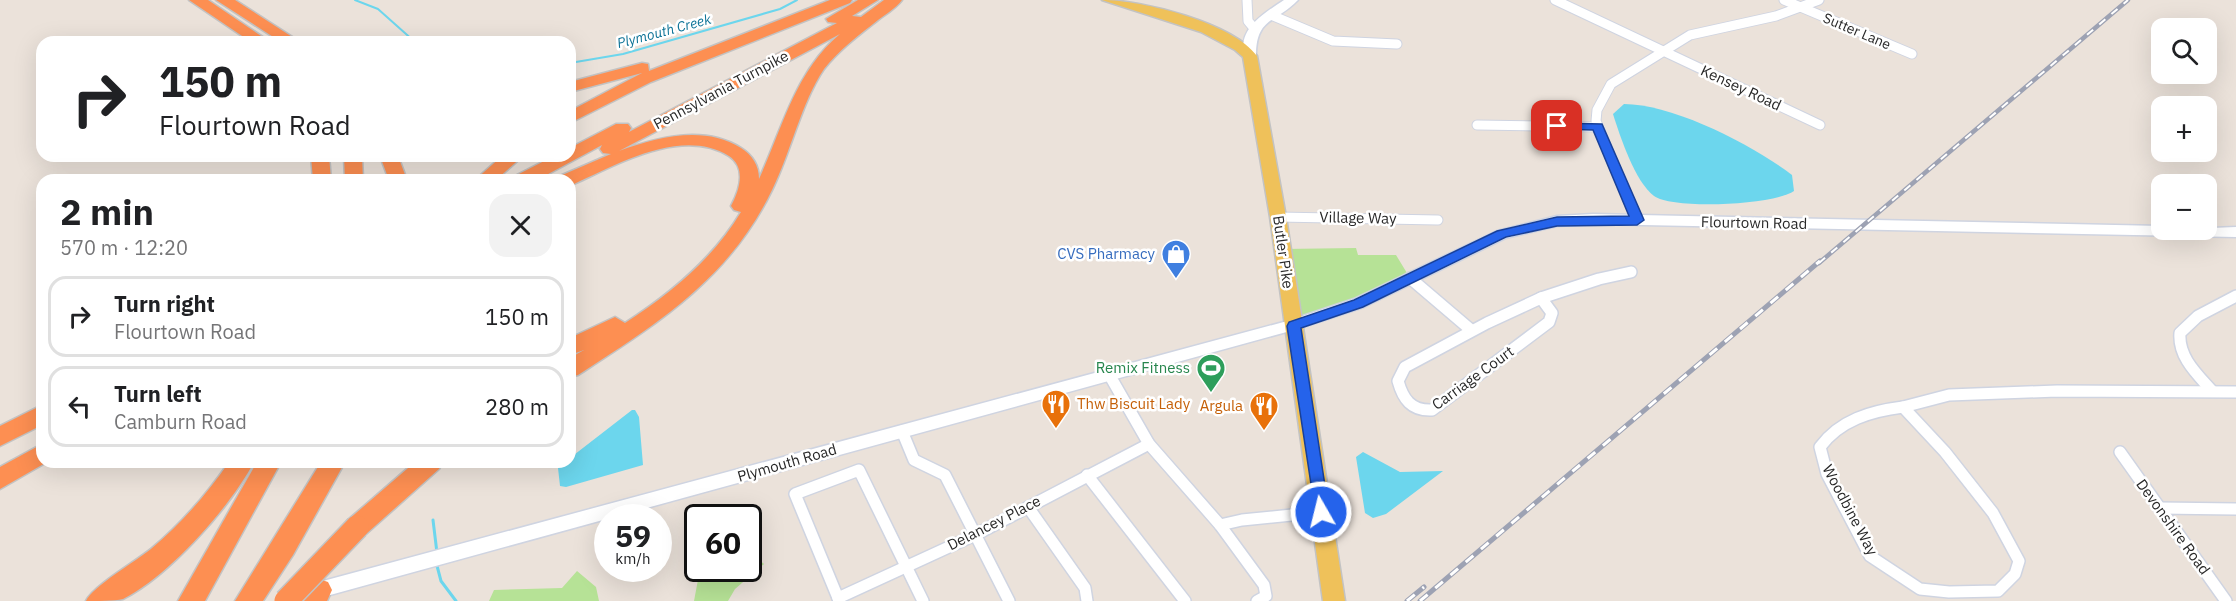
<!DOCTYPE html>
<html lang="en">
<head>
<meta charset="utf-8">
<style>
  :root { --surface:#fff; --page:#f2f2f2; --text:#202124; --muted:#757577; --line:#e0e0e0 }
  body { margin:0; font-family:"IBM Plex Sans",sans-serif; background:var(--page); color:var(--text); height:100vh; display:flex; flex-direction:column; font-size:22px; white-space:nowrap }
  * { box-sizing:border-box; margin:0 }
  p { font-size:20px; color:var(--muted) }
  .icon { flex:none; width:33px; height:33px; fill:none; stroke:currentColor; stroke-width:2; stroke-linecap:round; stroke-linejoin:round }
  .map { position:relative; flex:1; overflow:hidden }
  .details { position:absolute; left:36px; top:174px; width:540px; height:294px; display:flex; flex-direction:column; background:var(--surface); border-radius:18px; box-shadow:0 6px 24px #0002 }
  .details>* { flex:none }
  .guide { position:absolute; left:36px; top:36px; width:540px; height:126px; border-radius:18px; box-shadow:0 6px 24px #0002; background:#fff; color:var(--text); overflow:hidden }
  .buttons { position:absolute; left:2151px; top:18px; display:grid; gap:12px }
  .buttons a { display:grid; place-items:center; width:66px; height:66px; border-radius:12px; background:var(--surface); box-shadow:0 6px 24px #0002; font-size:30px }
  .speed { position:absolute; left:594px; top:504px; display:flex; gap:12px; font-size:30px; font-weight:700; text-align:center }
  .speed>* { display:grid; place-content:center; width:78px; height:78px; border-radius:50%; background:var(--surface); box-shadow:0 6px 24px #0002; line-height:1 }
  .speed small { font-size:15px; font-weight:400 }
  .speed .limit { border:3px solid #111; border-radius:9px; background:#fff; color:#111 }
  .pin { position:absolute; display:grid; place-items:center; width:51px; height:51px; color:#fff; margin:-26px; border-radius:12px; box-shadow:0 3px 9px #0006 }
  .me { position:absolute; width:66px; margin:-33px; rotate:352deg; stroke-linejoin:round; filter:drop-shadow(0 0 4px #0008) }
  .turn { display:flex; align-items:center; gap:21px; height:126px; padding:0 24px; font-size:27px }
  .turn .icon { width:78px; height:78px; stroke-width:2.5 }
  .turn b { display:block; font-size:42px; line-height:51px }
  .round { display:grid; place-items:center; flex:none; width:63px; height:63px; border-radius:18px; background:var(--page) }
  .head { display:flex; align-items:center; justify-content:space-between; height:102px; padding:0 24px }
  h1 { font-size:36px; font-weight:800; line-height:45px }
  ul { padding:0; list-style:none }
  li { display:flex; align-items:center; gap:18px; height:81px; margin:0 12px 9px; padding:0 12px; border:3px solid var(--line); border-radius:18px }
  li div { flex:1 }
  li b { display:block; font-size:22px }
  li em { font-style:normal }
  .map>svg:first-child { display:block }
  .green { fill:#b6e296 }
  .water { fill:#6cd6ed }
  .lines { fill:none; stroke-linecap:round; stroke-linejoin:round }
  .stream-far1 { stroke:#6cd6ed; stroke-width:2 }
  .stream { stroke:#6cd6ed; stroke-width:3 }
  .street-far1-casing { stroke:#cfd4e1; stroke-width:11 }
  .street-casing { stroke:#cfd4e1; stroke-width:14 }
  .secondary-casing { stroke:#cfd4e1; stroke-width:3 }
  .primary-casing { stroke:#c3c3c3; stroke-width:3 }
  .highway-casing { stroke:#c3c3c3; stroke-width:3 }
  .street-far1 { stroke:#fff; stroke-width:9 }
  .street { stroke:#fff; stroke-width:11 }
  .secondary { fill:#fff; fill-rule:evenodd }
  .primary { fill:#efc15a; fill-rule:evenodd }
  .highway { fill:#fd8f52; fill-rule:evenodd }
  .rail-far1-casing { stroke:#9da2b3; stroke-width:4.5 }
  .rail-casing { stroke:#9da2b3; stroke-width:5 }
  .rail-far1 { stroke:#fff; stroke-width:2; stroke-dasharray:8; stroke-linecap:butt }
  .rail { stroke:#fff; stroke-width:3; stroke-dasharray:10; stroke-linecap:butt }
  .highway-bridge-casing { stroke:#c3c3c3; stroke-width:26; stroke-linecap:butt }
  .highway-bridge { stroke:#fd8f52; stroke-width:23 }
  .route { fill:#2563eb; stroke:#184099; stroke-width:1.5 }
  .labels { text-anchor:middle; stroke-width:5; stroke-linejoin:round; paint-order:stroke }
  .far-water-label { font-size:14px; font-style:italic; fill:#0e7397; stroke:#fff }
  .far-street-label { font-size:14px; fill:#282828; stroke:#fff }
  .street-label { font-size:15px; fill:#282828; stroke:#fff }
  .shop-label { font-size:15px; fill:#366cbe; stroke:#fff; text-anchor:end }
  .leisure-label { font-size:15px; fill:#27864d; stroke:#fff; text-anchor:end }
  .food-label { font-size:15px; fill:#c56008; stroke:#fff; text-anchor:start }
</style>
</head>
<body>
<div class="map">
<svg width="2236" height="601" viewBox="0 0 2236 601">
  <rect width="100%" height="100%" fill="#ebe2da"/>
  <g class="green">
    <polygon points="1356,248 1358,255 1396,255 1410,278 1294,325 1283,249"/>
    <polygon points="749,551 764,564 735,589 728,601 694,601 700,569 748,568"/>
    <polygon points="577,571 596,587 599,601 489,601 494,590 562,588"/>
  </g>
  <g class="water">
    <path d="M 1624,104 C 1673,104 1753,145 1792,175 L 1794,191 C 1774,205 1674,210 1654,196 C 1635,182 1620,136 1613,114 Z"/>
    <polygon points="632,410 635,410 639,417 643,465 566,487 560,486 558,468 570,462 570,458"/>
    <polygon points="1363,452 1400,472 1443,471 1386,514 1373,518 1365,513 1356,457"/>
  </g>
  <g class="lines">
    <g class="stream-far1">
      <polyline points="355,0 378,9 415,42"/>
      <polyline points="570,63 623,54 780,9 797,0"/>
    </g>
    <g class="stream">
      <polyline points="433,520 437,553"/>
      <polyline points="436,562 441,581 456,601"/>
    </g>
    <g class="street-far1-casing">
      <g id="street-far1">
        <polyline points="1247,0 1248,21 1253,27"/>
        <polyline points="1555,0 1820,125"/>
        <polyline points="1784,0 1912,54"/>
        <polyline points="1271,15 1333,41 1397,44"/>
        <polyline points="1477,125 1598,127"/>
        <polyline points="1278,217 1438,220"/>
        <polyline points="1637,220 1596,121 1597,110 1611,84 1690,35 1776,16 1819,0"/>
      </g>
    </g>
    <g class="street-casing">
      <g id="street">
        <polyline points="1410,278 1471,330"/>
        <path d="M 1541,298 L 1552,313 L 1549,322 L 1432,410 C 1411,411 1403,399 1398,381 L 1405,367 L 1487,323 Z"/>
        <polyline points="1541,298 1599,279 1631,272"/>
        <polyline points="1110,376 1149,444 1220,525 1264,585 1266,596 1257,601"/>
        <path d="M 2212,391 C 2197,374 2178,357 2180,333 L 2198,316 L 2236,296"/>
        <path d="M 1903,407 L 1945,452 L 1993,513 L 2019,561 L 2015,574 L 1998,591 L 1949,592 L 1920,589 L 1870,556 L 1827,474 L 1820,447 C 1840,420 1871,411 1903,407 Z"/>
        <polyline points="1903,407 1949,395 2057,391 2236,392"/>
        <polyline points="902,431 914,460 945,475 1009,601"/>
        <polyline points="2120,452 2226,601"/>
        <polyline points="1087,475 1185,601"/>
        <polyline points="1028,507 1085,588 1087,601"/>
        <polyline points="2159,508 2236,509"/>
        <polyline points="1220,525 1242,520 1321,512"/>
        <polyline points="838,598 795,494 859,470 923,601"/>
        <polyline points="839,601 838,598 975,535 1149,444"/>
      </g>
    </g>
    <g class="secondary-casing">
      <g id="secondary">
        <path d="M 1284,0 L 1298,0 C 1276,23 1256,17 1256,56 L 1254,59 L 1246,59 C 1234,30 1265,13 1284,0 Z"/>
        <polygon points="1593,214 2162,226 2162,230 2236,227 2236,237 1593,224 1557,226 1506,238 1364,307 1294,330 312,600 305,598 303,592 305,586 312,584 1291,320 1354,299 1497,231 1557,216"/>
      </g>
    </g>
    <g class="primary-casing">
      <path id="primary" d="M 1102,0 C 1142,0 1233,23 1257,56 L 1286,217 L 1345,601 L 1323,601 L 1270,217 L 1243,57 L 1235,50 L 1201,32 Z"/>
    </g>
    <g class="highway-casing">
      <g id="highway">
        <polygon points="189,0 208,0 270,42 251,42"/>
        <polygon points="216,0 235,0 300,42 281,42"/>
        <polygon points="830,0 852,0 850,3 651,82 570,123 570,111 642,73 570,92 570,82 642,63 648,64 649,71"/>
        <path d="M 858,0 L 878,0 L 852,16 L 861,17 L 884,0 L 902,0 C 896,8 886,14 878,20 C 859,35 839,50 824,69 C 802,101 790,154 772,190 C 729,279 658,323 578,375 L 570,377 L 570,358 L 584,350 L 570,355 L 570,338 L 615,317 L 625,323 C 670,294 713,259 741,212 L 734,210 L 731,206 C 739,191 747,168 729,156 C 682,127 618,164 574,184 L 570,185 L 570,180 L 558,180 L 560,176 L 611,154 L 603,153 L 600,149 L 602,145 L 537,180 L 513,180 L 515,176 L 554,156 L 570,156 L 570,148 L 616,124 L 628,124 L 631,128 L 629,132 L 837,23 L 828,22 L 826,19 ZM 840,34 C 795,72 783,127 759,179 C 759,165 752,155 741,148 C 704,125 658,137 619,151 Z"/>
        <polygon points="311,156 329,156 331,180 313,180"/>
        <polygon points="344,156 362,156 363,180 345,180"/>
        <polygon points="380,156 398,156 407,180 389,180"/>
        <polygon points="502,156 523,156 496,180 475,180"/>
        <polygon points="42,405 42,425 0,446 0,426"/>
        <polygon points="42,444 42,462 47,462 0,489 0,467"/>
        <path d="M 229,462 L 254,462 C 230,507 169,576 123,599 C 114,601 96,601 86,601 C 93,586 135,562 151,549 C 181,524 207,494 229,462 Z"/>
        <polygon points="257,462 281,462 205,601 178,601"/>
        <polygon points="321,462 345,462 293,555 263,601 235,601"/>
        <polygon points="415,462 443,462 439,469 366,534 357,537 348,534 344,527 348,520"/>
        <polygon points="319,579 328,582 332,590 327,601 301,601 310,582"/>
      </g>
    </g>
    <use href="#street-far1" class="street-far1"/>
    <use href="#street" class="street"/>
    <use href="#secondary" class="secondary"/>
    <use href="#primary" class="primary"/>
    <use href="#highway" class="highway"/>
    <g class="rail-far1-casing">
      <polyline id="rail-far1" points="1819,263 2128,0"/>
    </g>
    <g class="rail-casing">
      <g id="rail">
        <polyline points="1407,601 1424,587"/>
        <polyline points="1420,601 1820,261"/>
      </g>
    </g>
    <use href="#rail-far1" class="rail-far1"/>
    <use href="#rail" class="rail"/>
    <g class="highway-bridge-casing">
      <polyline id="highway-bridge" points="286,601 357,527"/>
    </g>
    <use href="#highway-bridge" class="highway-bridge"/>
  </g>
  <polygon class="route" points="1557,123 1602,124 1644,220 1637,225 1557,226 1506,237 1363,307 1301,328 1329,512 1327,517 1316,517 1287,326 1289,322 1354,300 1497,231 1557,217 1629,216 1593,130 1553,129 1551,126"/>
  <defs>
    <g id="shop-pin" transform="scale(1.5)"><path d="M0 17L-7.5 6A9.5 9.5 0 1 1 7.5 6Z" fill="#3f7fe0" stroke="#fff"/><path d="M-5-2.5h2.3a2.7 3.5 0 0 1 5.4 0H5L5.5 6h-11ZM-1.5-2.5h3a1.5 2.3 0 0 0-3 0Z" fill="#fff"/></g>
    <g id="stadium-pin" transform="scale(1.5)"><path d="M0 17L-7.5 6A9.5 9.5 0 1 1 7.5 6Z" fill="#2e9e5b" stroke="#fff"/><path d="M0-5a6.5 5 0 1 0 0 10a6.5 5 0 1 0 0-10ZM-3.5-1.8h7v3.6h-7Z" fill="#fff"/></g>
    <g id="restaurant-pin" transform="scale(1.5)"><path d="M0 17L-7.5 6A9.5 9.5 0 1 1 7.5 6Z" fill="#e8710a" stroke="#fff"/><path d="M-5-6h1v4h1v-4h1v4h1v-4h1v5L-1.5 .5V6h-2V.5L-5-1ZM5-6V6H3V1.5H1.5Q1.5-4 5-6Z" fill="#fff"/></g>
  </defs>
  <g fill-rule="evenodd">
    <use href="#shop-pin" x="1176" y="254"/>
    <use href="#stadium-pin" x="1211" y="368"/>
    <use href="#restaurant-pin" x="1056" y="404"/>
    <use href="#restaurant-pin" x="1264" y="406"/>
  </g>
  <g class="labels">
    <g class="far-water-label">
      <text transform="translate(664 31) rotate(-15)" y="5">Plymouth Creek</text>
    </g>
    <g class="far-street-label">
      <text transform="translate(1857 31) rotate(23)" y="5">Sutter Lane</text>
    </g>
    <g class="street-label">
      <text transform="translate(1741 88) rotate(25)" y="5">Kensey Road</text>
      <text transform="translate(721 90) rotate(-28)" y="5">Pennsylvania Turnpike</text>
      <text transform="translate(1358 218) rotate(1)" y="5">Village Way</text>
      <text transform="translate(1754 223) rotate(1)" y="5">Flourtown Road</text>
      <text transform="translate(1283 252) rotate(82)" y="5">Butler Pike</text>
      <text transform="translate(1473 378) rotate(-36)" y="5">Carriage Court</text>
      <text transform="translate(787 463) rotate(-16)" y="5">Plymouth Road</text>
      <text transform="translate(1850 510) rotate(62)" y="5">Woodbine Way</text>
      <text transform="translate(994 523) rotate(-27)" y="5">Delancey Place</text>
      <text transform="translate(2173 527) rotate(54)" y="5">Devonshire Road</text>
    </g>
    <g class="shop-label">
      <text x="1155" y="259">CVS Pharmacy</text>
    </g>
    <g class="leisure-label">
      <text x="1190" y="373">Remix Fitness</text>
    </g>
    <g class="food-label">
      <text x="1077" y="409">Thw Biscuit Lady</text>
      <text x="1243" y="411" text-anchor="end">Argula</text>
    </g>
  </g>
</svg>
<div class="buttons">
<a><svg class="icon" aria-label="search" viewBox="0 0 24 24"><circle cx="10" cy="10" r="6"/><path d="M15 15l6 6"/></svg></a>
<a>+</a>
<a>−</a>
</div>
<div class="speed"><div>59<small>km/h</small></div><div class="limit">60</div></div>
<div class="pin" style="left:1557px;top:126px;background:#d93025"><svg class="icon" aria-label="arrive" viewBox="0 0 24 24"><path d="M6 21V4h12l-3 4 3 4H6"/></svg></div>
<svg class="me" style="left:1321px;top:512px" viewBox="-20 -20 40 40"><circle r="17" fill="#2563eb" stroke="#fff" stroke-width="3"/><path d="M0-11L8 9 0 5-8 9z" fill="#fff"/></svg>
<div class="guide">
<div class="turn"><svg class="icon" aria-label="right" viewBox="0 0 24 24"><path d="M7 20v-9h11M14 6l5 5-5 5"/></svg><div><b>150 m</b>Flourtown Road</div></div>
</div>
<section class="details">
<div class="head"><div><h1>2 min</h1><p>570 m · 12:20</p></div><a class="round"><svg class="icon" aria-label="close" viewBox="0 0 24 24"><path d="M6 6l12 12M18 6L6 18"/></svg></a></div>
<ul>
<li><svg class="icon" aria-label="right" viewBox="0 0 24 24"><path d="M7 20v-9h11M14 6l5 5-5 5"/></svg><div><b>Turn right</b><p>Flourtown Road</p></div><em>150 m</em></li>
<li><svg class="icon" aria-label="left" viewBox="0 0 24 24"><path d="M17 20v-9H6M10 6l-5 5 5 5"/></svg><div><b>Turn left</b><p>Camburn Road</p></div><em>280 m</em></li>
</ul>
</section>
</div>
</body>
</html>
